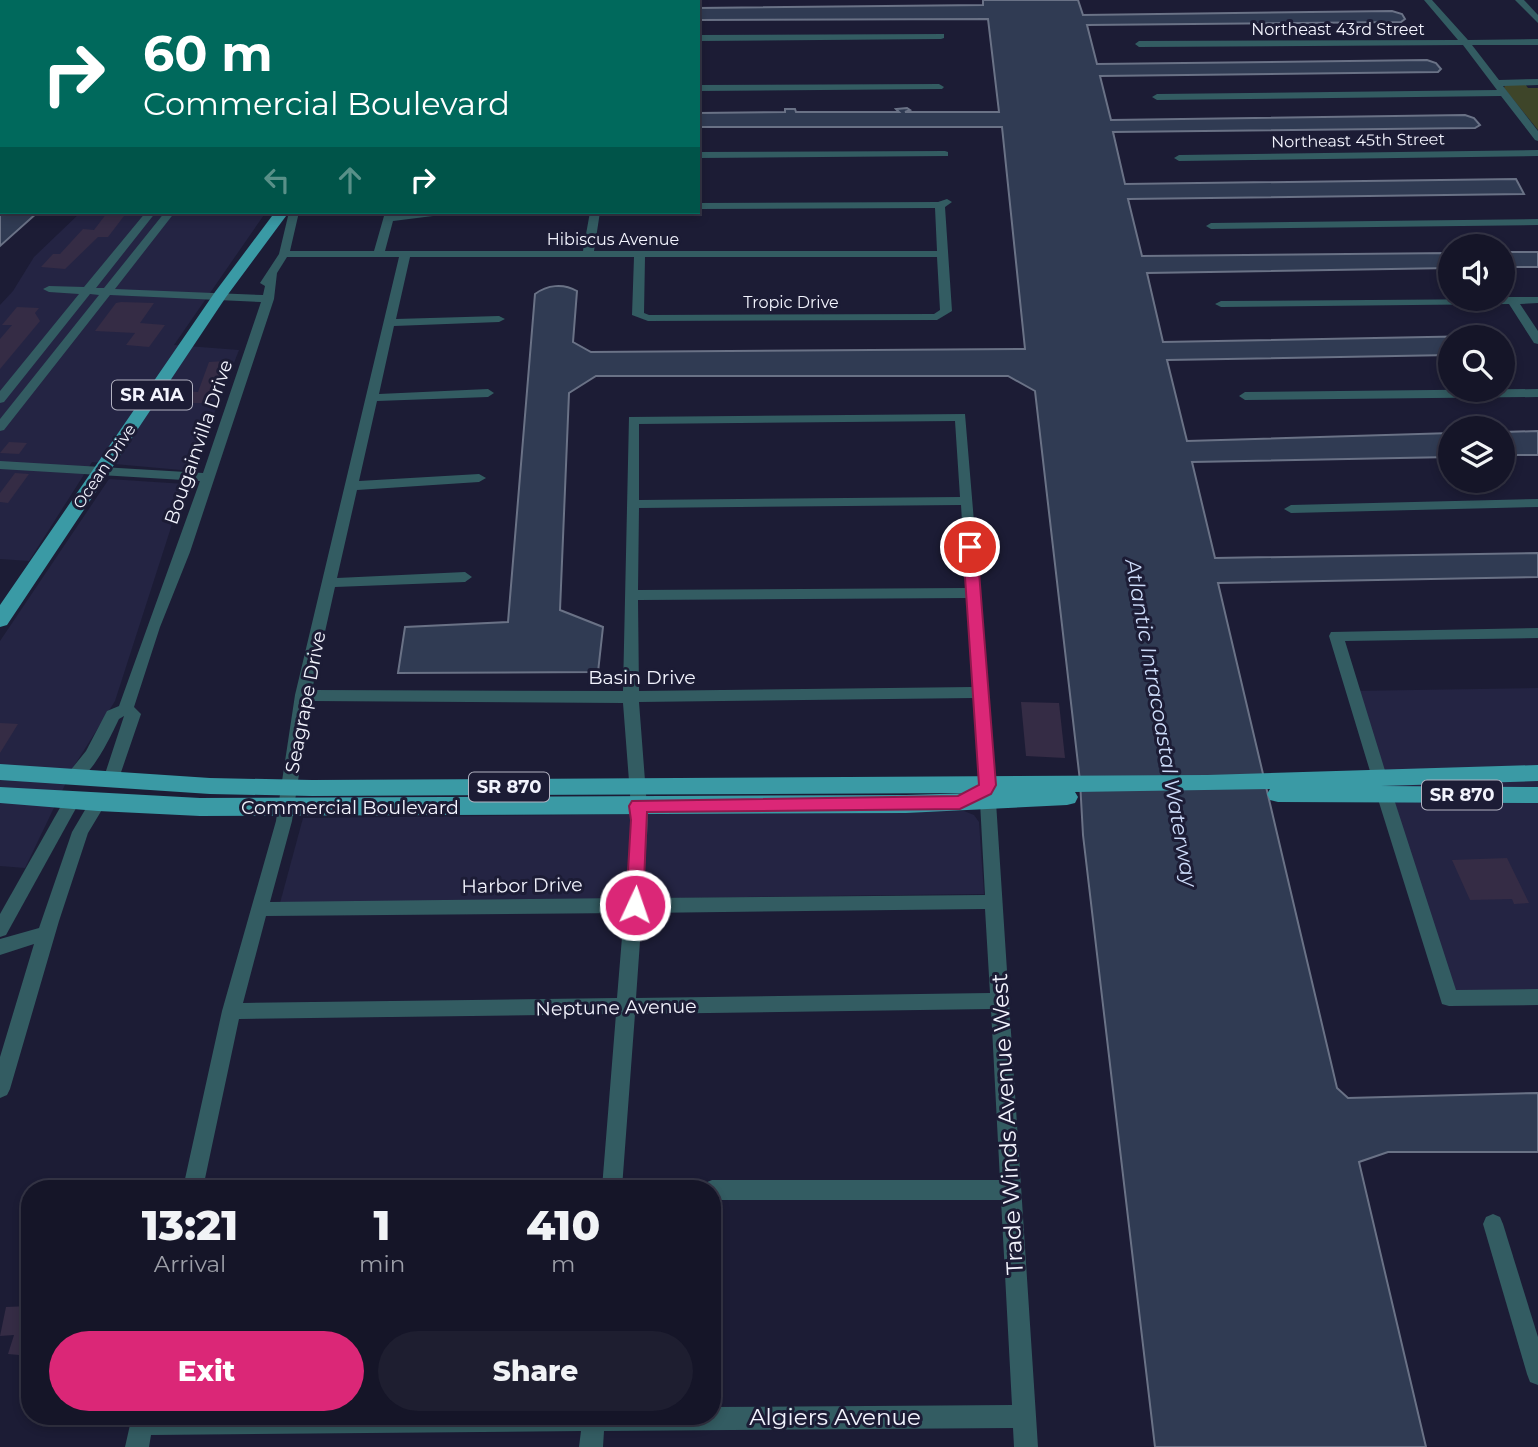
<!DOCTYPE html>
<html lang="en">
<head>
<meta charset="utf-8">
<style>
  :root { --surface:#151528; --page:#1e1e30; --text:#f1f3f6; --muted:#9d9fa8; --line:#343445; --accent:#db2777 }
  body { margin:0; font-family:Montserrat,sans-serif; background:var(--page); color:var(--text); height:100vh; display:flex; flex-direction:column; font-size:26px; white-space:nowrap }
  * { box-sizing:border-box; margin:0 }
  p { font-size:23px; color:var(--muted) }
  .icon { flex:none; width:38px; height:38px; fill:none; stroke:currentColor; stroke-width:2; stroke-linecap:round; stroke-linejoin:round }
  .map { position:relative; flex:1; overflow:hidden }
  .details { position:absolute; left:21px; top:1180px; width:700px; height:245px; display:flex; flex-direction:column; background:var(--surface); border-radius:28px; box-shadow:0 4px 10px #0003,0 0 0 2px var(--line) }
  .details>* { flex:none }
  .banner { position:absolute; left:0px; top:0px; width:700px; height:214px; box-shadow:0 4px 10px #0003,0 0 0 2px var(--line); background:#00695c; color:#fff; overflow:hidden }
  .buttons { position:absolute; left:1438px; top:234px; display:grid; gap:14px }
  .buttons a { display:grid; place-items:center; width:77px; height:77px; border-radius:50%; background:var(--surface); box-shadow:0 4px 10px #0003,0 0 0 2px var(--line); font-size:35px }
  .pin { position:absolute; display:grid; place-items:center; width:60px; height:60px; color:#fff; margin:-30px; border:4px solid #fff; border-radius:50%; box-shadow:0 2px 7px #0007 }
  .me { position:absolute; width:77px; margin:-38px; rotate:3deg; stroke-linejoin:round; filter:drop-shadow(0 0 5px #0008) }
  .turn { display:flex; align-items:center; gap:24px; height:147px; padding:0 28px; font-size:32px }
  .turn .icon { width:91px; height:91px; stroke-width:2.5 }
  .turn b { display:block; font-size:49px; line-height:60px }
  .lanes { display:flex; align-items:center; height:66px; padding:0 28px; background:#0003; justify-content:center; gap:35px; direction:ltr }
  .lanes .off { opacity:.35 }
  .eta { display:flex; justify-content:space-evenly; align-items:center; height:119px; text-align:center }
  .eta b { font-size:42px; font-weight:800; line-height:49px }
  .button { display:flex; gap:14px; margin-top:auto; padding:14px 28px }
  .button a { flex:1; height:80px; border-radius:42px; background:var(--accent); color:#fff; font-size:28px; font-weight:800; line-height:80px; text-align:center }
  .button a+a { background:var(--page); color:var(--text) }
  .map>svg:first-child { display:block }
  .built { fill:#242443 }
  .green { fill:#3e4529 }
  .water { fill:#303b53; stroke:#6a7286; stroke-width:2 }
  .building { fill:#352c45 }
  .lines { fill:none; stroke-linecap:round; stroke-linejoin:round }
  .minor { fill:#335c62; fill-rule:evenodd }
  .major { fill:#3a9aa5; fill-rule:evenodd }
  .route { fill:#db2777; stroke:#8e194d; stroke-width:2 }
  .labels { text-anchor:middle; stroke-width:6; stroke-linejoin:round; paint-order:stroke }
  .far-street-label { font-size:16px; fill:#f2f3fd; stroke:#1c1c35 }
  .shield { fill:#1c1c35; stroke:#b2b2c1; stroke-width:2 }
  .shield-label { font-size:18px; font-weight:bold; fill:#f2f3fd }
  .street-label { font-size:19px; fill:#f2f3fd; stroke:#1c1c35 }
  .water-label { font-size:21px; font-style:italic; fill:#cddcfa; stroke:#1c1c35 }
  .near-street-label { font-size:23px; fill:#f2f3fd; stroke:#1c1c35 }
</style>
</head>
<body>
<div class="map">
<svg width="1538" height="1447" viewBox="0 0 1538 1447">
  <rect width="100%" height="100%" fill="#1c1c35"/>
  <g class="built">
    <polygon points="81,212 266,212 174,345 239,350 192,471 92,462 29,561 0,559 0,305 13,291 34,257"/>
    <polygon points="109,479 185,484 115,701 74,766 25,868 0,866 0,641"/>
    <polygon points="1538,688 1538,994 1447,992 1351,691"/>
    <polygon points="964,811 974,815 979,822 984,894 280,903 303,818"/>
  </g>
  <polygon class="green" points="1525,84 1528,88 1538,88 1538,130 1504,88 1505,85"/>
  <g class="water">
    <polygon points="0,0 236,0 2,2 2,212 38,212 0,246"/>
    <path d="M 983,0 L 1078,0 L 1083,15 L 1392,11 L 1402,14 L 1405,19 L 1401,22 L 1087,25 L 1097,64 L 1427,60 L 1436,63 L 1441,69 L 1438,72 L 1100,76 L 1111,120 L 1465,115 L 1474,118 L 1480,125 L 1475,128 L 1113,132 L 1125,184 L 1516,179 L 1524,194 L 1128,199 L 1142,256 L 1451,253 L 1451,268 L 1147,273 L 1163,342 L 1480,336 L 1481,338 L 1451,338 L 1451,355 L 1167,360 L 1187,441 L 1451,433 L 1451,457 L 1192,462 L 1215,558 L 1538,553 L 1538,577 L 1218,583 L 1337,1088 L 1348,1098 L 1538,1093 L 1538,1152 L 1388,1152 L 1359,1162 L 1426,1447 L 1155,1447 L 1083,835 L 1080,781 L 1035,391 L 1008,376 L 596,376 L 569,393 L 560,610 L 603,627 L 598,672 L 398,673 L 405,627 L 508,622 L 535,294 C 547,285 563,283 577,291 L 573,342 L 591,352 L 1025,349 L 1002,127 L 698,127 L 698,113 L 785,112 L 785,109 L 795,109 L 796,112 L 899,112 L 896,109 L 907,108 L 910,110 L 905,112 L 999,112 L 988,19 L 698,20 L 698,8 L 983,5 Z"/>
    <rect x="1503" y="252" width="35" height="15"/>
    <polygon points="1538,431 1538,455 1503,455 1503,432"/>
  </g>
  <g class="building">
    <polygon points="127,212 108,237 98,237 65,269 41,267 53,254 60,254 83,229 94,230 107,213"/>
    <polygon points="121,302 154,303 140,323 165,325 149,347 126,345 135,333 95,331 116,303"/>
    <polygon points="17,307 39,308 35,313 40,321 0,369 0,339 12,325 2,325"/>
    <polygon points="225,361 210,403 174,403 182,391 198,392 209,362"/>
    <polygon points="9,442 27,443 19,454 0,453"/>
    <polygon points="15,473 29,474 8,503 0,502 0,493"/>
    <polygon points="1021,702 1059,703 1065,758 1026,756"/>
    <polygon points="0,723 18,724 0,753"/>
    <polygon points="1507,858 1529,903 1514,904 1512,899 1470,900 1452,860"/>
    <polygon points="30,1306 30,1356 8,1354 14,1335 0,1336 6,1307"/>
  </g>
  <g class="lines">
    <g class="minor">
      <polygon points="509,0 518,0 508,2"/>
      <polygon points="1424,0 1432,0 1468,40 1538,39 1538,45 1472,45 1499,80 1538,79 1538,85 1503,86 1538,131 1538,141 1535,140 1501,96 1157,100 1152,97 1157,94 1497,90 1463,45 1139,47 1135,44 1139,41 1458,40"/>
      <polygon points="1515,0 1524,0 1538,15 1538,23"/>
      <polygon points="944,34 944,38 941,39 698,41 698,35"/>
      <polygon points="939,84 944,87 942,89 698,91 698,85"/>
      <polygon points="1538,150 1538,156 1179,161 1174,158 1179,155"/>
      <polygon points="945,151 948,152 948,156 698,158 698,152"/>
      <path d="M 947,199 L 952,202 L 945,207 L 952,311 L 937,320 L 648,321 L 632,315 L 634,257 L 410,257 L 396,319 L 499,316 L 505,319 L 499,322 L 394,326 L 379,394 L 488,389 L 494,393 L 488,397 L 377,401 L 359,481 L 479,474 L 486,478 L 479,482 L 357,490 L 337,578 L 465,572 L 472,577 L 465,582 L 335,587 L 312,690 L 623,691 L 629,417 L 965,414 L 996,785 L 994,789 L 982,789 L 980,785 L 974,698 L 639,702 L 648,820 L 643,898 L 985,895 L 980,802 L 982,797 L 994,797 L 996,802 L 1038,1447 L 1014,1447 L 1013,1428 L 604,1431 L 603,1447 L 579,1447 L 581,1431 L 151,1435 L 149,1447 L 125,1447 L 132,1416 L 712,1416 L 712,1407 L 1012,1405 L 1001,1200 L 712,1200 L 712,1188 L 702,1188 L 705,1183 L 712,1180 L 1000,1180 L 991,1009 L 635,1014 L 622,1188 L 602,1188 L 616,1014 L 239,1019 L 203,1188 L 183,1188 L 222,1011 L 276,821 L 295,695 L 399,257 L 287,257 L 277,273 L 274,299 L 190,552 L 160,627 L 134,707 L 141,714 L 117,784 L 105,784 L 103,780 L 124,716 L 119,719 C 111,735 88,788 67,781 L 65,777 L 86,751 L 107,711 L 119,706 L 200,481 L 0,469 L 0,461 L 203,473 L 261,302 L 110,295 L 4,430 L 0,431 L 0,419 L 99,295 L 90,294 L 4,402 L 0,403 L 0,391 L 79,294 L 49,292 L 43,289 L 49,286 L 84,287 L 146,212 L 156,212 L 96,288 L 104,288 L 165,212 L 175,212 L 115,289 L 263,295 L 265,286 L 260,283 L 279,254 L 289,212 L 299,212 L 290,251 L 374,251 L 384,216 L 415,212 L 446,212 L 441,215 L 393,221 L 385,251 L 583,251 L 590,212 L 600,212 L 594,251 L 937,251 L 935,208 L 698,209 L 698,203 L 938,202 ZM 645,257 L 937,257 L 940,310 L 934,314 L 649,315 L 644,313 ZM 955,421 L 960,497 L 639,500 L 639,424 ZM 961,505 L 966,588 L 638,590 L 639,508 ZM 967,598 L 973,687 L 639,691 L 638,600 ZM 310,701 L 623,703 L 632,820 L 625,898 L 270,902 L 292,821 ZM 985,909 L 990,993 L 636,998 L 642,913 ZM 624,913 L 617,998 L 243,1003 L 266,916 Z"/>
      <polygon points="1538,219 1538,225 1211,229 1206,226 1211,223"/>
      <polygon points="1503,297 1538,297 1538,303 1520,304 1538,331 1538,344 1534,343 1509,304 1221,307 1215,304 1221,301 1503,299"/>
      <polygon points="1538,389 1538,397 1245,400 1239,396 1245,392"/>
      <polygon points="1538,499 1538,507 1291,513 1284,509 1291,505"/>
      <polygon points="1538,628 1538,638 1345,641 1387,777 1385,781 1373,781 1329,636 1331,632"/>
      <polygon points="1385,790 1391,792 1393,796 1456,990 1538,989 1538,1005 1449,1006 1442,1004 1377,796 1379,792"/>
      <polygon points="72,795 78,797 80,801 6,935 0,937 0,914 66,797"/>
      <polygon points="98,797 104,798 106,803 88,833 59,921 10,1089 7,1095 0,1098 0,1057 34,944 0,955 0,939 39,928 72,832 92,798"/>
      <polygon points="1493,1214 1500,1217 1503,1224 1538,1337 1538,1385 1530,1382 1527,1374 1483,1224 1486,1217"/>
    </g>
    <g class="major">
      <polygon points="435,0 447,0 434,2"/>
      <polygon points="275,212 289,212 226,297 7,625 0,627 0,605 215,292"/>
      <polygon points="0,764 210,778 312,780 1207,775 1538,765 1538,781 1381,786 1538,787 1538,803 1278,802 1270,800 1267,794 1270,789 1075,792 1078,797 1075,803 1067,805 906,813 200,816 98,811 0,803 0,787 200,798 906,795 973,793 312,796 210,794 0,780"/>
    </g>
  </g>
  <polygon class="route" points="970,543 977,547 996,785 991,794 960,809 647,812 643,905 641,910 635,913 628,910 626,905 631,820 629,806 632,801 958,796 979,785 963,547"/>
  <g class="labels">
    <g class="far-street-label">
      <text x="1338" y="35">Northeast 43rd Street</text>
      <text transform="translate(1358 140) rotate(-1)" y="6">Northeast 45th Street</text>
      <text x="613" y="245">Hibiscus Avenue</text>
      <text x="791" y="308">Tropic Drive</text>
      <text transform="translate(104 466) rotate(-56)" y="6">Ocean Drive</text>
    </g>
    <g class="shield">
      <rect x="112" y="380.5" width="80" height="29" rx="5"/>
      <rect x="469" y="772.5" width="80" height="29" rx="5"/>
      <rect x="1422" y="780.5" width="80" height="29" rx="5"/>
    </g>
    <g class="shield-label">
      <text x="152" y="401">SR A1A</text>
      <text x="509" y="793">SR 870</text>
      <text x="1462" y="801">SR 870</text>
    </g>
    <g class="street-label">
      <text transform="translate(198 442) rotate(-71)" y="7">Bougainvilla Drive</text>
      <text x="642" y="684">Basin Drive</text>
      <text transform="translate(305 702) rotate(-79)" y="7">Seagrape Drive</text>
      <text x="350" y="814">Commercial Boulevard</text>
      <text transform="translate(522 885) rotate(-1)" y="7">Harbor Drive</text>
      <text transform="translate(616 1007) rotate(-1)" y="7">Neptune Avenue</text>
    </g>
    <g class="water-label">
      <text transform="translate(1161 723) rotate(80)" y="7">Atlantic Intracoastal Waterway</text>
    </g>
    <g class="near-street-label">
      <text transform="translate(1007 1124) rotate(-93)" y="8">Trade Winds Avenue West</text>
      <text x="835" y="1425">Algiers Avenue</text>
    </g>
  </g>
</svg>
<div class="buttons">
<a><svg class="icon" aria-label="sound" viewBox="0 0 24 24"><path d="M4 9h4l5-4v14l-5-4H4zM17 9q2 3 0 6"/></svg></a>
<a><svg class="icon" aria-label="search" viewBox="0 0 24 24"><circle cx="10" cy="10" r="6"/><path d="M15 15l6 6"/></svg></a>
<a><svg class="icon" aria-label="layers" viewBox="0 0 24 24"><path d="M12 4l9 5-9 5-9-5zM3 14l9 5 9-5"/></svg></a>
</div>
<div class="pin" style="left:970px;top:547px;background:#d93025"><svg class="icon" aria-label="arrive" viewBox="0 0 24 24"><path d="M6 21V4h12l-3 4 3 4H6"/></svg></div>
<svg class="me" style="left:635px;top:905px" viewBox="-20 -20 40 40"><circle r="17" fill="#db2777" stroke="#fff" stroke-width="3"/><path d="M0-11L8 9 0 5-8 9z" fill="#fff"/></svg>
<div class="banner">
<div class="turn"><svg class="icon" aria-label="right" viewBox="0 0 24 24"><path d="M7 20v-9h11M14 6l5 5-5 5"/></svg><div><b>60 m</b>Commercial Boulevard</div></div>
<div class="lanes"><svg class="icon off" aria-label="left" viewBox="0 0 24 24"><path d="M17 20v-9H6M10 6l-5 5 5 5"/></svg><svg class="icon off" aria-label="ahead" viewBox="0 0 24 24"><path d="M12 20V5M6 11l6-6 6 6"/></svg><svg class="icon" aria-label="right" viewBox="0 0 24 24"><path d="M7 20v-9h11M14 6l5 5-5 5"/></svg></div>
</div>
<section class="details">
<div class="eta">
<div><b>13:21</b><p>Arrival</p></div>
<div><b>1</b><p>min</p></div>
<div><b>410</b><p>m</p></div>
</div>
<div class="button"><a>Exit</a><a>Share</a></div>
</section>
</div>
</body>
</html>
